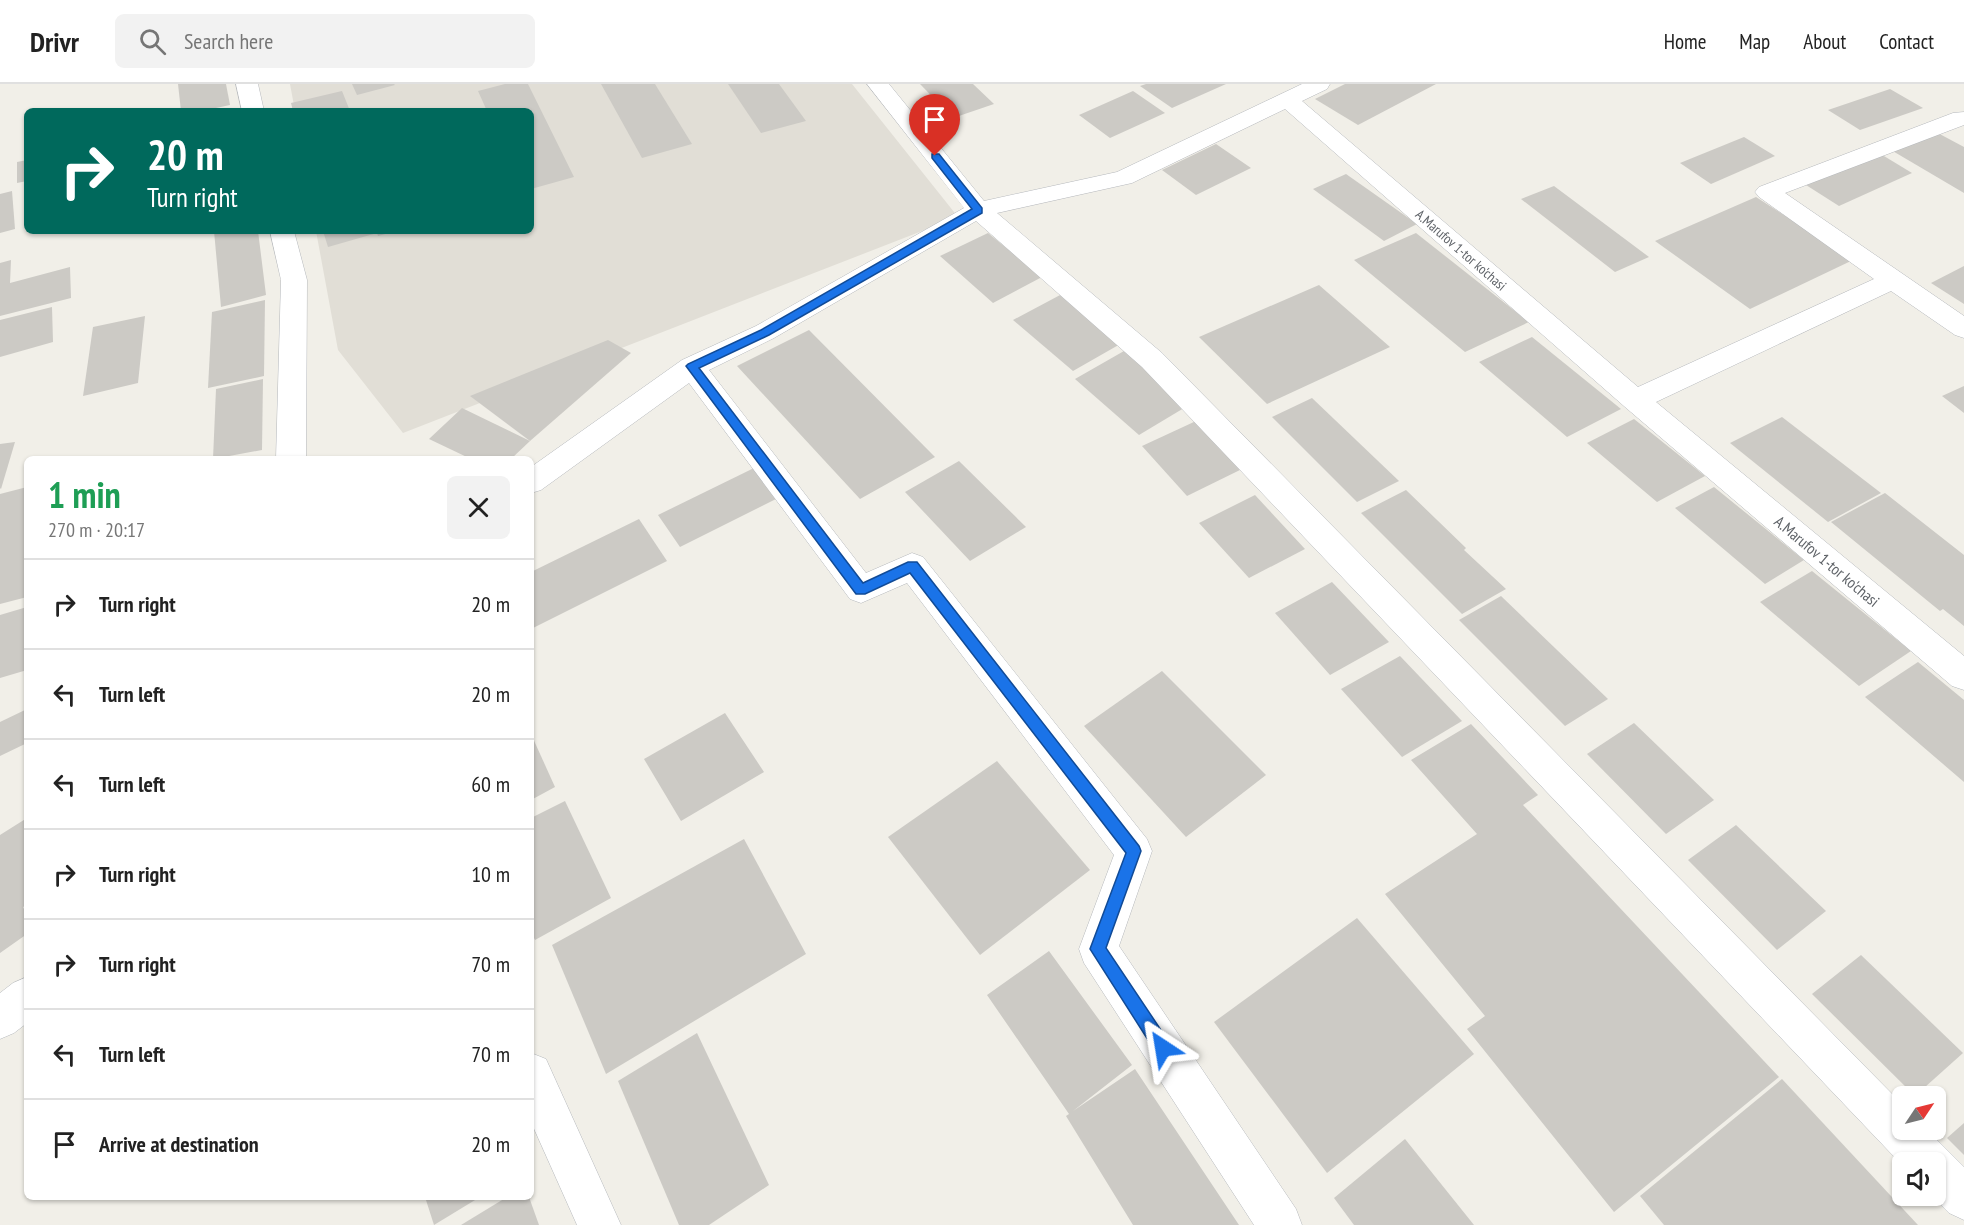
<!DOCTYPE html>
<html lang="en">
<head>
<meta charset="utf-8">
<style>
  :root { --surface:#fff; --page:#f2f2f2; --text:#222; --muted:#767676; --line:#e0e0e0 }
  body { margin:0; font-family:"PT Sans Narrow",sans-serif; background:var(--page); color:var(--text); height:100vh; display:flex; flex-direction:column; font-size:22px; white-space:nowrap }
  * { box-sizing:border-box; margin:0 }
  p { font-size:20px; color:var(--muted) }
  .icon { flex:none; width:33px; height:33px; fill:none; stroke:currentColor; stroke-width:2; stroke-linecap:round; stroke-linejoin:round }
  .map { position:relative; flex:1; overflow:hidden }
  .side { position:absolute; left:24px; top:372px; width:510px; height:744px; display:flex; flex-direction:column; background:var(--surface); border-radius:9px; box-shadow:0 2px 4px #0004 }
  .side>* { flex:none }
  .hud { position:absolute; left:24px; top:24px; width:510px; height:126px; border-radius:9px; box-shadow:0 2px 4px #0004; background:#00695c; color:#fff; overflow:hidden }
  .needle { width:39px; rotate:55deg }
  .tools { position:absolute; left:1892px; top:1002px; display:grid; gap:12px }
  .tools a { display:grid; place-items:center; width:54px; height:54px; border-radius:9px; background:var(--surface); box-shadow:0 2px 4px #0004; font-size:30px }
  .pin { position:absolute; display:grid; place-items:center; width:51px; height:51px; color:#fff; margin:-62px -26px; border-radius:50% 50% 50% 0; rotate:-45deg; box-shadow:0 0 6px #0007 }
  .pin .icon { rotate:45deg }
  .me { position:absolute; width:66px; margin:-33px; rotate:327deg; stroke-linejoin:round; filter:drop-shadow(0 0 4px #0008) }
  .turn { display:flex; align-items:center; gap:21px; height:126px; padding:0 24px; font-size:27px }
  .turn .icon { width:78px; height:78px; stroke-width:2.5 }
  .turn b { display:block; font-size:42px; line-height:51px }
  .round { display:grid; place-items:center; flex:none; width:63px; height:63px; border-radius:9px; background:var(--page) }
  .headline { display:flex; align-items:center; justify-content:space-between; height:102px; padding:0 24px }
  h1 { font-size:36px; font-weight:700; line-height:45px; color:#1e9e55 }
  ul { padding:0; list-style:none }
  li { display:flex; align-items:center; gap:18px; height:90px; padding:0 24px; border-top:2px solid var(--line) }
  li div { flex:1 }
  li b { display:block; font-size:22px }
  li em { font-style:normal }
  header { display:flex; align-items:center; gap:36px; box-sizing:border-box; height:84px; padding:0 30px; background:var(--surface); border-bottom:2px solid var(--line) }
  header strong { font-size:28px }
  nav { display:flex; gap:33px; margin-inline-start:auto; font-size:21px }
  .search { width:420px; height:54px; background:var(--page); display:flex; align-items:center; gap:15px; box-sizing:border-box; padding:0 21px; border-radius:9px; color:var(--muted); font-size:22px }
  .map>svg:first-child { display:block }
  .education { fill:#e1ded6 }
  .building { fill:#cccac5 }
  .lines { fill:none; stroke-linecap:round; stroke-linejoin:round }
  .street-casing { stroke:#b5b8bc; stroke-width:1 }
  .street { fill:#fff; fill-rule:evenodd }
  .route { fill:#1a73e8; stroke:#114b97; stroke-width:1.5 }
  .labels { text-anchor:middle; stroke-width:5; stroke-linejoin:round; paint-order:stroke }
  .far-street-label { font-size:14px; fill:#5f6368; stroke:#fff }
  .street-label { font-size:16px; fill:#5f6368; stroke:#fff }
</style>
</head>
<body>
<header>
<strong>Drivr</strong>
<div class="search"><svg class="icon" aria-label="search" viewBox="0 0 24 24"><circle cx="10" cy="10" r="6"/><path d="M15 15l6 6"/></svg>Search here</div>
<nav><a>Home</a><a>Map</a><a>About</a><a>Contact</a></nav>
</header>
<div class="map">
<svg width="1964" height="1141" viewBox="0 0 1964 1141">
  <rect width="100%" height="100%" fill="#f1efe8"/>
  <polygon class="education" points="290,0 852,0 958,133 403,349 338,266 316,147 531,147 531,27 295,27"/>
  <g class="building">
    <polygon points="178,0 226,0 230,21 202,27 181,27"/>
    <polygon points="352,0 394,0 395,1 357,11"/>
    <polygon points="505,0 528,0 574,93 531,105 531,27 487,27 478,7"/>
    <polygon points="601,0 655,0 692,60 642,74"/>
    <polygon points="728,0 779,0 806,37 761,49"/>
    <polygon points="920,0 973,0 994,20 953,34"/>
    <polygon points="1146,0 1226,0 1172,24 1140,2"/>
    <polygon points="1345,0 1436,0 1358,41 1315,15"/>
    <polygon points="1890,5 1923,24 1860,46 1828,26"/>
    <polygon points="342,7 350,27 293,27 291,19"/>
    <polygon points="1133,7 1165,29 1110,54 1079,31"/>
    <polygon points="1934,47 1964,63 1964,109 1891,66"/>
    <polygon points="1744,53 1775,72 1711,100 1680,79"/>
    <polygon points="1216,60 1251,84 1196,111 1162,86"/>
    <polygon points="1879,69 1912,89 1839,122 1806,101"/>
    <polygon points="27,76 27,97 17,99 17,78"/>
    <polygon points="1346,90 1417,140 1384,157 1313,105"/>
    <polygon points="1554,102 1649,173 1615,188 1521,115"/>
    <polygon points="12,107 15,145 0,149 0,110"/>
    <polygon points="1756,113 1853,176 1750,225 1655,157"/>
    <polygon points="214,147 258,147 266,211 221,223"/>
    <polygon points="323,147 393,147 393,148 378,152 377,149 328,163"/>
    <polygon points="988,149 1042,193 993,219 940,172"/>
    <polygon points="1416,149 1529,238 1465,268 1354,176"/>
    <polygon points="11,176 10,199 70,183 71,214 0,232 0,179"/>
    <polygon points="1964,182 1964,220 1931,199"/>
    <polygon points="1319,201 1390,263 1267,320 1199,253"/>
    <polygon points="1062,210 1122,259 1073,287 1013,236"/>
    <polygon points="265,216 264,292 208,304 212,228"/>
    <polygon points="52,223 53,258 0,273 0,236"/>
    <polygon points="145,232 138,299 83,312 93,243"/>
    <polygon points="809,246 935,373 860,415 737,282"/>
    <polygon points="1532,253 1621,325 1567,353 1479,278"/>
    <polygon points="608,256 631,269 530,357 470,312"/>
    <polygon points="1124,267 1189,321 1139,351 1075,295"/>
    <polygon points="263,295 262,366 213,375 216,305"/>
    <polygon points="1964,302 1964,329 1942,312"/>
    <polygon points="1312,314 1399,397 1357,418 1272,333"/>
    <polygon points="462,324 530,357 511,375 471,375 429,355"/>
    <polygon points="1782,333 1881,409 1828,438 1730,359"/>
    <polygon points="1634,335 1705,392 1657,418 1587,359"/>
    <polygon points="1196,337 1242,385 1187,412 1142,362"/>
    <polygon points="15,358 1,405 0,404 0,360"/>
    <polygon points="959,377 1026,443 970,477 905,408"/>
    <polygon points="754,384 778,414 680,463 658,431"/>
    <polygon points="27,403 27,513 0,520 0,410"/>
    <polygon points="1714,403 1804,476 1765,500 1675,424"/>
    <polygon points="1406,406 1466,464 1464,466 1506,505 1462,530 1361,429"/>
    <polygon points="1885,409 1964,471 1964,542 1943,525 1940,527 1831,438"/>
    <polygon points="1255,411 1305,465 1249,494 1199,439"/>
    <polygon points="639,435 667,477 531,545 531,488"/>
    <polygon points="1812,487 1911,567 1859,602 1760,518"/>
    <polygon points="1332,498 1389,558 1330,591 1275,529"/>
    <polygon points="1501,512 1608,615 1565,642 1459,536"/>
    <polygon points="27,523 27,586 0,594 0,531"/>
    <polygon points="1400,572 1462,637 1402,673 1341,605"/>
    <polygon points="1918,578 1964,616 1964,698 1865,613"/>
    <polygon points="1162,587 1266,691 1186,753 1084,642"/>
    <polygon points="27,625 27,659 0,672 0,638"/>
    <polygon points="725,629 764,688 681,737 644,675"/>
    <polygon points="1634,639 1714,716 1666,750 1587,670"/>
    <polygon points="1471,640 1538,711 1523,721 1779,993 1614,1128 1467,945 1485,932 1385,810 1477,750 1411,676"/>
    <polygon points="531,650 555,703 531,716"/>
    <polygon points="997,677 1090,786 980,871 888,753"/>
    <polygon points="565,717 611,814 535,856 531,848 531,734"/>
    <polygon points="27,734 27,821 23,823 27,831 27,850 0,869 0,751"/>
    <polygon points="1736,741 1826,827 1777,866 1688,776"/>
    <polygon points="744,755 806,870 606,990 552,861"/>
    <polygon points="1357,834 1474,970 1327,1089 1214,938"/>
    <polygon points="1049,867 1132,981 1073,1027 1135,985 1239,1141 1133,1141 1066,1032 1069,1030 987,911"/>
    <polygon points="1861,871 1963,969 1915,1012 1812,910"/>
    <polygon points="697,949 769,1101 709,1141 679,1141 618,997"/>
    <polygon points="1782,995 1918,1141 1664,1141 1640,1112"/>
    <polygon points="1964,1039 1964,1071 1947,1054"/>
    <polygon points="1405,1055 1474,1141 1354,1141 1334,1114"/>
    <polygon points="425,1113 480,1113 434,1141"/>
    <polygon points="507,1113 529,1113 539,1141 461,1141"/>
  </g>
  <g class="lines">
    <g class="street-casing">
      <g id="street">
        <polygon points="236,0 258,0 264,27 242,27"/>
        <polygon points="867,0 889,0 984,117 1117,88 1302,0 1330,0 1327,5 1302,17 1638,303 1874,195 1759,113 1755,108 1759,103 1953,29 1964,28 1964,41 1785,109 1964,232 1964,254 1955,251 1891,207 1656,318 1964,572 1964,606 1952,602 1625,323 1285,25 1132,99 997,129 1162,269 1902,1020 1902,1046 1927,1046 1964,1083 1964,1136 1949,1129 1932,1112 1935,1112 1935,1078 1902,1078 1902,1081 1142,283 976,137 774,254 709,286 866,489 912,469 923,473 1147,755 1152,767 1119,862 1296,1125 1302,1141 1254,1141 1084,879 1079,865 1114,771 907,499 861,519 850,515 689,299 541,406 531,409 531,383 682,276 756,242 964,124"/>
        <polygon points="270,147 294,147 307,196 306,375 276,375 281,196"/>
        <polygon points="27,893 27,939 14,949 0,955 0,909 13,899"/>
        <polygon points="531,969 546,975 621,1141 577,1141 531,1038"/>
      </g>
    </g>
    <use href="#street" class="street"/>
  </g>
  <polygon class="route" points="932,70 939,70 982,124 982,129 769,251 699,284 863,499 908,478 917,478 1139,762 1141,767 1106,864 1169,958 1171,964 1169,970 1163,972 1157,970 1090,865 1126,769 910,489 865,510 856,510 686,282 688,280 761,246 972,125 932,74"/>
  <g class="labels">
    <g class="far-street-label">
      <text transform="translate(1461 166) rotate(41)" y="5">A.Marufov 1-tor ko'chasi</text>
    </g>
    <g class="street-label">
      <text transform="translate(1827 477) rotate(40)" y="6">A.Marufov 1-tor ko'chasi</text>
    </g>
  </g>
</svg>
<div class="tools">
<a><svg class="needle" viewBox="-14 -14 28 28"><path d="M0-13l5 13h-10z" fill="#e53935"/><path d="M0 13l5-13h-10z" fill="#767676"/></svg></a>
<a><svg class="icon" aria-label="sound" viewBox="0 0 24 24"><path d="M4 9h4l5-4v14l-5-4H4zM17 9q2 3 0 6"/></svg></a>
</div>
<div class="pin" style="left:935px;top:72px;background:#d93025"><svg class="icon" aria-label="arrive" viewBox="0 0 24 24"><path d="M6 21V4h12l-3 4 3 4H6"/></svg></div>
<svg class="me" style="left:1163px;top:964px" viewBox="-20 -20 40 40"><path d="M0-17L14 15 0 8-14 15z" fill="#1a73e8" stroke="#fff" stroke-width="4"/></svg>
<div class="hud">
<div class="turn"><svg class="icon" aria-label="right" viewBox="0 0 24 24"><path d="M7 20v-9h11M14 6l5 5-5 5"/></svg><div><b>20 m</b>Turn right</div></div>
</div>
<section class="side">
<div class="headline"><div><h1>1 min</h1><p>270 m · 20:17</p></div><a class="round"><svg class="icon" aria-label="close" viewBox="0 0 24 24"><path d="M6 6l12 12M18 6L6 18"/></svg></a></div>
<ul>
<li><svg class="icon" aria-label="right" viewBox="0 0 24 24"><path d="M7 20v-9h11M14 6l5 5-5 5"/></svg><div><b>Turn right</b></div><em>20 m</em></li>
<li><svg class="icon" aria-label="left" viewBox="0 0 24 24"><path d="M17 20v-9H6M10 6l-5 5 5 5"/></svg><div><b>Turn left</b></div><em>20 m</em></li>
<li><svg class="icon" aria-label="left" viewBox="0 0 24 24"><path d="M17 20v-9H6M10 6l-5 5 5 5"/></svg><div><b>Turn left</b></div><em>60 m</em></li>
<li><svg class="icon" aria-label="right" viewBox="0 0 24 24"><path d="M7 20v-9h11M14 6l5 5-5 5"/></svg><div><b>Turn right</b></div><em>10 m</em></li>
<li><svg class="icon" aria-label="right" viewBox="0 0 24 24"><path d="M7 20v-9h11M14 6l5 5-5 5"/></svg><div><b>Turn right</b></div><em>70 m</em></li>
<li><svg class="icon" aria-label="left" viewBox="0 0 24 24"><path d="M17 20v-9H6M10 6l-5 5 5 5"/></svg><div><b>Turn left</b></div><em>70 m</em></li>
<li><svg class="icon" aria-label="arrive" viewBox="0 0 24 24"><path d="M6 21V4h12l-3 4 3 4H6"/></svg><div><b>Arrive at destination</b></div><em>20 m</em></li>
</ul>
</section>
</div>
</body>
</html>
